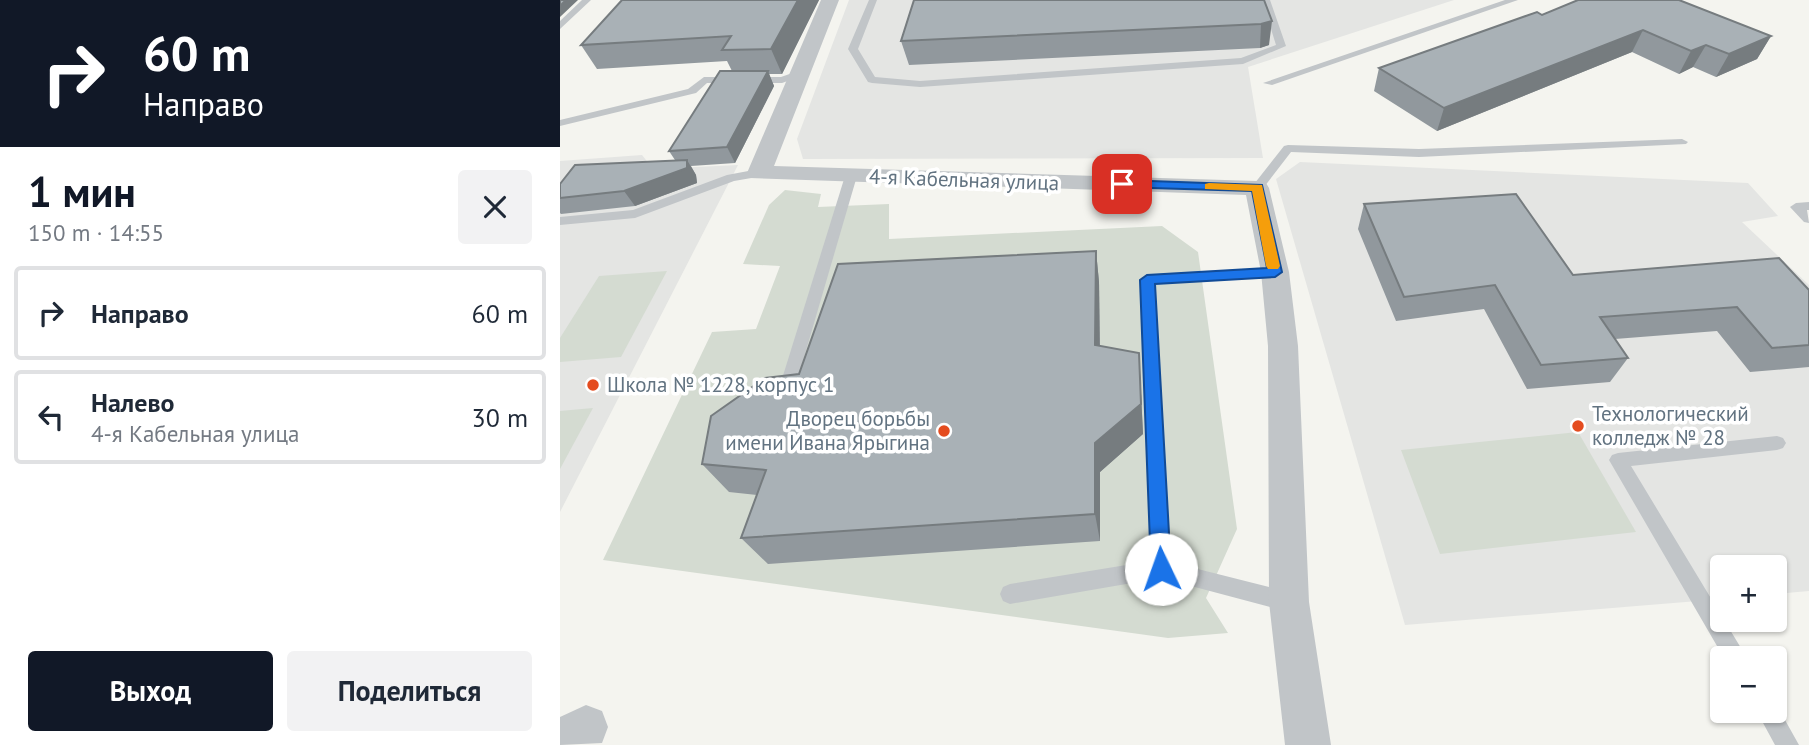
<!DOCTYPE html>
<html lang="ru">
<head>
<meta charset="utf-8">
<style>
  :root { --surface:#fff; --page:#f2f2f3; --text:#1f2937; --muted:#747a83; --line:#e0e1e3; --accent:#111827 }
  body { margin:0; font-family:"PT Sans",sans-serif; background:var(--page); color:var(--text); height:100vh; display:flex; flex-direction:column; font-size:26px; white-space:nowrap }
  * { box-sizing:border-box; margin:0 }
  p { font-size:23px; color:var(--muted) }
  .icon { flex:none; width:38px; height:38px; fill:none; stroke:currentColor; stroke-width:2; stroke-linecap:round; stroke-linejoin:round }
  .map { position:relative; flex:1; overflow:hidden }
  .sheet { display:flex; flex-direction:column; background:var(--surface); width:560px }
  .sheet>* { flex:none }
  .guide { background:#111827; color:#fff; overflow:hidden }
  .controls { position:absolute; left:1150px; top:555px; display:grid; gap:14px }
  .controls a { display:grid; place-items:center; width:77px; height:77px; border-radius:7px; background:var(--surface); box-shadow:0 2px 5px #0004; font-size:35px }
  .pin { position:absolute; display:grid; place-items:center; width:60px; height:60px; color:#fff; margin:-30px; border-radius:14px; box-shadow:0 4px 10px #0006 }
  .me { position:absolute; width:77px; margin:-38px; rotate:357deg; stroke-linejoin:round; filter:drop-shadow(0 0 5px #0008) }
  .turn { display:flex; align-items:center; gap:24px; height:147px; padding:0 28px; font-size:32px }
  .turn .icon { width:91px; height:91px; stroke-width:2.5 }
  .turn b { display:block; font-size:49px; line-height:60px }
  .round { display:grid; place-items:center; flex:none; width:74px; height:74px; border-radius:7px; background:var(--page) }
  .overview { display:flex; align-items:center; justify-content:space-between; height:119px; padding:0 28px }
  h1 { font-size:42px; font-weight:800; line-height:52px; color:var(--accent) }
  .primary-button { display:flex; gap:14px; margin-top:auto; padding:14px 28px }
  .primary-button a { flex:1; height:80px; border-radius:7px; background:var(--accent); color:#fff; font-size:28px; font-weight:800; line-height:80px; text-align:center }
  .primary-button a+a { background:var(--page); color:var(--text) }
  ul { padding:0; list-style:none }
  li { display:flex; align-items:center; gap:21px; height:94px; margin:0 14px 10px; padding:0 14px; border:4px solid var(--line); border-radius:7px }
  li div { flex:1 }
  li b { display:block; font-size:26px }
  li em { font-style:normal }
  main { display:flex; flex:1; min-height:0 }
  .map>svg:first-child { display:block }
  .built { fill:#e4e5e3 }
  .green { fill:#d4dbd1 }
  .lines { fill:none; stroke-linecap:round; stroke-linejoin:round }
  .lane { fill:#c1c5c8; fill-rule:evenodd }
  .street { fill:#c1c5c8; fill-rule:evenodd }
  .wall { fill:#91989d }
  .shaded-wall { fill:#767c7f }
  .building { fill:#a9b1b6; stroke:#767c7f; stroke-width:2 }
  .route { fill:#1a73e8; stroke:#114b97; stroke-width:2 }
  .slow { fill:#f59e0b }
  .poi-dot { fill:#e44c1f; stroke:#fff; stroke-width:2.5 }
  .labels { text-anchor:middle; stroke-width:7; stroke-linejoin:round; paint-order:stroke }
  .street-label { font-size:21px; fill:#627381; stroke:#fff }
  .poi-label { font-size:21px; fill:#627381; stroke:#fff; text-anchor:start }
</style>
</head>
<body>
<main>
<section class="sheet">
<div class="guide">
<div class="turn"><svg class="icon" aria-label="right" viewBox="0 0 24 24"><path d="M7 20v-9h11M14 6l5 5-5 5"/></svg><div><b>60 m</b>Направо</div></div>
</div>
<div class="overview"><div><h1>1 мин</h1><p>150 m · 14:55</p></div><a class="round"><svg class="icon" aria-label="close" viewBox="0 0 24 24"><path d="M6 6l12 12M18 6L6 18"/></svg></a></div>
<ul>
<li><svg class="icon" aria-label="right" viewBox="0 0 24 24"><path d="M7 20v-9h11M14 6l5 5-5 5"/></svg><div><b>Направо</b></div><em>60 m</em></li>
<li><svg class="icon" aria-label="left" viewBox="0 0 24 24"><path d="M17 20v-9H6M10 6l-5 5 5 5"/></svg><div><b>Налево</b><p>4-я Кабельная улица</p></div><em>30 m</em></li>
</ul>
<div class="primary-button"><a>Выход</a><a>Поделиться</a></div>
</section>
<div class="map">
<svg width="1249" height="745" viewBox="0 0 1249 745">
  <rect width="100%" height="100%" fill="#f4f4ef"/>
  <g class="built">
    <polygon points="289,0 894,0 688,67 703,158 243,159 237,139"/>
    <polygon points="82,155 93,169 178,165 0,512 0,161"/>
    <polygon points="740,162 1188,183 1218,216 1182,222 1249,285 1249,591 1215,594 1214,567 1162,567 1162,599 845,625 716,179"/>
  </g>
  <g class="green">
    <polygon points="225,190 261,194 258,207 329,204 329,239 602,226 638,252 677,529 646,598 668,633 608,638 43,560 152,332 196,329 220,266 183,264 209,205"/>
    <polygon points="107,271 61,357 0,362 0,338 39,276"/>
    <polygon points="33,408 0,469 0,411"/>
    <polygon points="1018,432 1076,532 880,554 841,450"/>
  </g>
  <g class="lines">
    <g class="lane">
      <polygon points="22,0 31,0 0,29 0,21"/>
      <polygon points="309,0 317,0 298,49 315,77 360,81 681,58 716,45 702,0 710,0 726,46 683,64 360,87 312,83 308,82 288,49"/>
      <polygon points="945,0 958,0 712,85 703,83"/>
      <polygon points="238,71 242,72 242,76 222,83 147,83 136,93 0,126 0,120 128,89 144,77 221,77"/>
      <polygon points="1122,139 1128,142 1126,144 859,157 731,152 701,191 697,192 691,188 724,146 728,145 859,149"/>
      <polygon points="199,169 205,173 203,176 174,181 75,218 0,225 0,217 73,210 167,175"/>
      <polygon points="291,172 297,176 233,395 231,399 219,399 217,395 285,176"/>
      <polygon points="1249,202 1249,210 1247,210 1249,223 1244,222 1230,207 1236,203"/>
      <polygon points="715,267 720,269 722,272 720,275 594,284 610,562 729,592 736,595 739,602 736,609 729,612 601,578 450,604 443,601 440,594 443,587 450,584 591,561 580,280 582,277"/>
      <polygon points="1217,436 1223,438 1226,443 1223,448 1217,450 1071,466 1187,658 1164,658 1049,460 1052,455 1058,453"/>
      <polygon points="1215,702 1239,745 1215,745 1196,710 1214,710"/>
    </g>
    <g class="street">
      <polygon points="261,0 279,0 214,166 697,181 706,183 709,188 729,272 738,346 749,602 771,745 725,745 709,602 708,346 701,272 686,195 190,178 187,173"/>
      <polygon points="26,705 42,711 48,727 42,743 0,745 0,717"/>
    </g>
  </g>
  <g class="wall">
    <polygon points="62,0 259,0 222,74 209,74 214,86 175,163 131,166 136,175 137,183 75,206 1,214 0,213 0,184 115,160 109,151 172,71 167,61 37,69 21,45"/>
    <polygon points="704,0 709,45 700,48 349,65 341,41"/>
    <polygon points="982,15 1211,36 1197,59 1156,77 1133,67 1119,74 1072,52 877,131 814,91 819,68"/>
    <polygon points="804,204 1013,275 1249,290 1249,367 1190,372 1157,331 1055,339 1068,358 1050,382 967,389 924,309 836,321 798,229"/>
    <polygon points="536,251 539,282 540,346 579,353 583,434 540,472 540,541 208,564 181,538 197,495 169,492 142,464"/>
  </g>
  <g class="shaded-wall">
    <polygon points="6,0 18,0 0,17 0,6"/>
    <polygon points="238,0 259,0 222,74 211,49"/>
    <polygon points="712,21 709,45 700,48 701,24"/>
    <polygon points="1083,30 1072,52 877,131 884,108"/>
    <polygon points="1211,36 1197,59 1156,77 1169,54"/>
    <polygon points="1146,45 1133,67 1119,74 1131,51"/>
    <polygon points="208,71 214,86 175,163 167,147"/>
    <polygon points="127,160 136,175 137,183 75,206 64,191"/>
    <polygon points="536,251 539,282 540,376 535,345"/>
    <polygon points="579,353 583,434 540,472 540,541 535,514 535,443"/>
  </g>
  <g class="building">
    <polygon points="0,0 6,0 0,6"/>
    <polygon points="62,0 238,0 211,49 162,50 171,36 21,45"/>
    <polygon points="354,0 704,0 712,21 701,24 341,41"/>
    <polygon points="1018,0 1119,0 1211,36 1169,54 1146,45 1131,51 1083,30 884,108 819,68 977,12 982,15"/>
    <polygon points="160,71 208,71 167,147 109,151"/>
    <polygon points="127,160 127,168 64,191 0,198 0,184 15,165"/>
    <polygon points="956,194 1013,275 1219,258 1249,290 1249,345 1212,348 1177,307 1040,317 1068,358 981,365 935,285 844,297 804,204"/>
    <polygon points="536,251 535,345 579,353 581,404 535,443 535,514 181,538 206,470 142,464 151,416 205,378 239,374 278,264"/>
  </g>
  <polygon class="route" points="562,180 702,185 722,272 715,277 595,284 611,569 608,576 601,578 594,576 591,569 580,280 587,275 707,268 692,191 557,187 556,184"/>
  <polygon class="slow" points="649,183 702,185 720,266 718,269 708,269 706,266 692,191 645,189 645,184"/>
  <g class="poi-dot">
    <circle cx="33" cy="385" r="7"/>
    <circle cx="1018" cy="426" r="7"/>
    <circle cx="384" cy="431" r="7"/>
  </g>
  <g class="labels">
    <g class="street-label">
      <text transform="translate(404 180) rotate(2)" y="7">4-я Кабельная улица</text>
    </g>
    <g class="poi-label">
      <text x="47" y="392">Школа № 1228, корпус 1</text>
      <text x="1032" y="421">Технологический<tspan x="1032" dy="24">колледж № 28</tspan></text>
      <text x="370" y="426" text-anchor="end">Дворец борьбы<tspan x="370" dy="24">имени Ивана Ярыгина</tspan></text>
    </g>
  </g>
</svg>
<div class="controls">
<a>+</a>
<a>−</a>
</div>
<div class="pin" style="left:562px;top:184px;background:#d93025"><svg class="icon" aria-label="arrive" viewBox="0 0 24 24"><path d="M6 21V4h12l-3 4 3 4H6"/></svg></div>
<svg class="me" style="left:601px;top:569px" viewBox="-20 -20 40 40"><circle r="19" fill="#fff"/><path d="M0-13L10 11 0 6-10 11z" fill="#1a73e8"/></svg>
</div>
</main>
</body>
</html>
